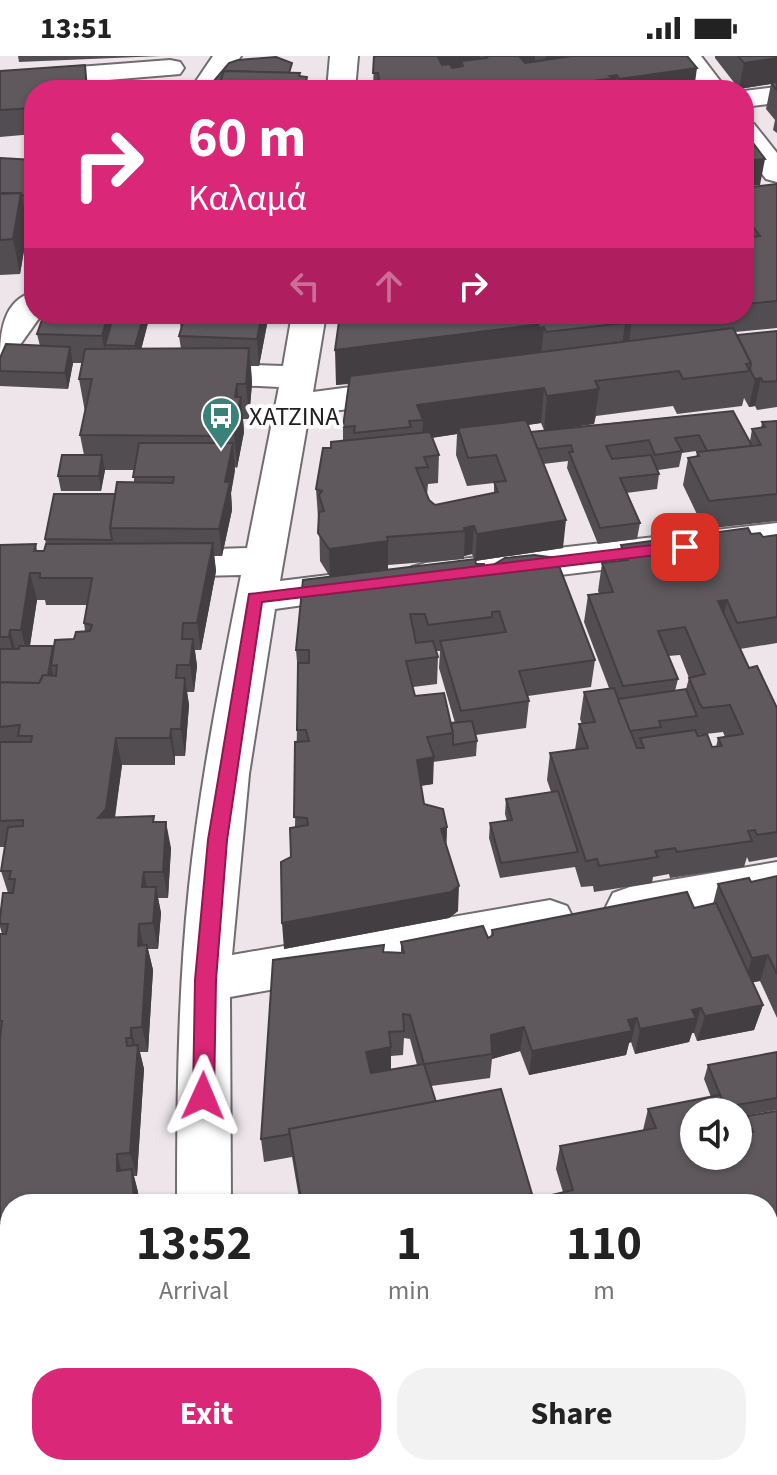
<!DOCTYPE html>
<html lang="en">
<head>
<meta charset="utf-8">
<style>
  :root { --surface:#fff; --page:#f2f2f2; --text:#222; --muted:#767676; --accent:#db2777 }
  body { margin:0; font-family:"Source Sans 3",sans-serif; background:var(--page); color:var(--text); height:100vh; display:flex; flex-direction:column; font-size:30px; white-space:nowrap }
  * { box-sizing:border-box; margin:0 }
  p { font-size:26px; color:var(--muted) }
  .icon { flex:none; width:44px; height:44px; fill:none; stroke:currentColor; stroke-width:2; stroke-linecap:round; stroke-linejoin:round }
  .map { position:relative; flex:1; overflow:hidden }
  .panel { position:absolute; left:0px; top:1138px; width:778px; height:282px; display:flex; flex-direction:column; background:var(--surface); border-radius:32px 32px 0 0; box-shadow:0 2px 6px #0004 }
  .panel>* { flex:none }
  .hud { position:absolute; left:24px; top:24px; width:730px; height:244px; border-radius:32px; box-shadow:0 2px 6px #0004; background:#db2777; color:#fff; overflow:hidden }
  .fabs { position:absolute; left:680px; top:1042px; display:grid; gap:16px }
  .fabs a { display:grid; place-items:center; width:72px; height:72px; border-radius:50%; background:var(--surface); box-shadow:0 2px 6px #0004; font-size:40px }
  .pin { position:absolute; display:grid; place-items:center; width:68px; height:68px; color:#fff; margin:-34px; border-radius:16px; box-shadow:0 4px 12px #0006 }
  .me { position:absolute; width:88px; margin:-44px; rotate:1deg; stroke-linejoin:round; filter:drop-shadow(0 0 6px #0008) }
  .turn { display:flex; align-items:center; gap:28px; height:168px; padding:0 32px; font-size:36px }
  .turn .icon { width:104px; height:104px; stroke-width:2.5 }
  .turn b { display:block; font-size:56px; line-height:68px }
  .lanes { display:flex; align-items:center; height:76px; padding:0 32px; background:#0003; justify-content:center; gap:40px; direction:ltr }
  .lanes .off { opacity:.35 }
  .eta { display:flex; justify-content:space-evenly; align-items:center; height:136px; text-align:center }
  .eta b { font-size:48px; font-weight:700; line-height:56px }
  .action { display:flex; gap:16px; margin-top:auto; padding:16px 32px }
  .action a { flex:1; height:92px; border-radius:32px; background:var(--accent); color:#fff; font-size:32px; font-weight:700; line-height:92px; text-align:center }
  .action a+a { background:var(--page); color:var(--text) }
  .status { display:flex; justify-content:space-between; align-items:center; height:56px; padding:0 40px; background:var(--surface); direction:ltr }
  .status svg { height:22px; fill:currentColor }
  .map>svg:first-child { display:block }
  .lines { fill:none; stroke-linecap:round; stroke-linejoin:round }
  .minor-casing { stroke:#726c70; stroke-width:4 }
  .minor { fill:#fff; fill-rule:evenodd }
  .wall { fill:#524d50; fill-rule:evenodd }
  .shaded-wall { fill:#423e41 }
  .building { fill:#5f595d; stroke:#423e41; stroke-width:2; fill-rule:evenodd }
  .route { fill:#db2777; stroke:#8e194d; stroke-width:2 }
  .labels { text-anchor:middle; stroke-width:8; stroke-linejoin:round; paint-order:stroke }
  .poi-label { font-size:26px; fill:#232022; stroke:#fff; text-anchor:start }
</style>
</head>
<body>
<div class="status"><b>13:51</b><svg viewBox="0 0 49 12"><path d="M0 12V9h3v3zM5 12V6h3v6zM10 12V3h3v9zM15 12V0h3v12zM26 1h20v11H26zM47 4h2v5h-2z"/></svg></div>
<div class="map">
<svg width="777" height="1419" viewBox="0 0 777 1419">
  <rect width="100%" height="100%" fill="#ede5ea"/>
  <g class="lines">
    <g class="minor-casing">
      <g id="minor">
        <polygon points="213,0 241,0 218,34 190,34"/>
        <polygon points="330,0 358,0 355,34 327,34"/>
        <polygon points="673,0 701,0 727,34 699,34"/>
        <polygon points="170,4 180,6 184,12 180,18 0,33 0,17"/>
        <polygon points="777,31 777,47 744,51 744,35"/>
        <polygon points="744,65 754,68 777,97 777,126 766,123 744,94"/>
        <path d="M 34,236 L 34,258 L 42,258 L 12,300 L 0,303 C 0,276 3,244 34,236 Z"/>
        <path d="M 292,258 L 326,258 L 313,336 L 404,324 L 416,327 L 422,335 L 416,343 L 404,346 L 309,358 L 280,525 L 361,515 L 375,519 L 381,529 L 375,539 L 275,553 L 249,718 L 232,899 L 550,844 L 567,850 L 574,864 L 567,878 L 550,884 L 230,941 L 231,1148 L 177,1148 C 177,1042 178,936 189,831 C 200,726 221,620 241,519 L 154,521 L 140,517 L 134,508 L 140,499 L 154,495 L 247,492 L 279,331 L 194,327 L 182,324 L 177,317 L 182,310 L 194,307 L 283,310 Z"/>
        <polygon points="777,467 777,493 426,535 412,531 406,521 412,511 426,507"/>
        <polygon points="777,806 777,844 630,871 613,865 606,851 613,837 630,831"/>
        <polygon points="777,1256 777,1314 768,1316 768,1258"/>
        <polygon points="202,1410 262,1410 264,1419 204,1419"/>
      </g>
    </g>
    <use href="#minor" class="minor"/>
  </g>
  <g class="wall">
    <polygon points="18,0 161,0 19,6"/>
    <polygon points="374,0 687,0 694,31 714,34 373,34"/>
    <polygon points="715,0 777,0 777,77 773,74 775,64 766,53 771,28 739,33 715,2"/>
    <polygon points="0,15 34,34 34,78 0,81"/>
    <polygon points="293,17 300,17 300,20 307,21 308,34 214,34 213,26"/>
    <polygon points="0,102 34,104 34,167 27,166 28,171 20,218 0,219"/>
    <path d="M 777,128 L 777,272 L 735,276 L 737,279 L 777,275 L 777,351 L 757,354 L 755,350 L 749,351 L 744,342 L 742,350 L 677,358 L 673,350 L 596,360 L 594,368 L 560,372 L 733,355 L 750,385 L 752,373 L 761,372 L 762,366 L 777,365 L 777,465 L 704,473 L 683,429 L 688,402 L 696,401 L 697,397 L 696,395 L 682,397 L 679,411 L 658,414 L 659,418 L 657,433 L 626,437 L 640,467 L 637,483 L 598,488 L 567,412 L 568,405 L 543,408 L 563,492 L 475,505 L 476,508 L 487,519 L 490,519 L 490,511 L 595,604 L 591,631 L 528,640 L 529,645 L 526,672 L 476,679 L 477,685 L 476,700 L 433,706 L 433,728 L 421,730 L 424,748 L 447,771 L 446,791 L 458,855 L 449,862 L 284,893 L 291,801 L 295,771 L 298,618 L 296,594 L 330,521 L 320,505 L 319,461 L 318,461 L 316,433 L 331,392 L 343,385 L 343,371 L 349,328 L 336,329 L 340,258 L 744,258 L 744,132 ZM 541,367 L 544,374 L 530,376 L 528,369 ZM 457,378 L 456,399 L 467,430 L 494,427 L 494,437 L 435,449 L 429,444 L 427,439 L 428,428 L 438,427 L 439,399 L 432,382 ZM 472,498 L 474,503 L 341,519 L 388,513 L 388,509 L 464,503 L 464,500 ZM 436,595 L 440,595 L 439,612 L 455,667 L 451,667 L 415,640 L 413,631 L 437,628 L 438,601 Z"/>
    <path d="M 44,258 L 113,258 L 113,259 L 149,263 L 141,293 L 181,293 L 179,280 L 181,274 L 180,268 L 155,267 L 154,258 L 269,258 L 259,310 L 251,310 L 252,327 L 249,363 L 243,363 L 244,376 L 237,412 L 235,411 L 231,437 L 232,454 L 222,500 L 214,500 L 216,515 L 201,594 L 195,594 L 197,610 L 194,636 L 187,636 L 189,649 L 185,700 L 175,700 L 175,709 L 122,709 L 115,762 L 155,766 L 171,792 L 168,842 L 158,842 L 161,857 L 158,893 L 148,893 L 153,914 L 148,996 L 140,996 L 144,1013 L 137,1120 L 134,1120 L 138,1136 L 139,1148 L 10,1148 L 10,1410 L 152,1410 L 153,1419 L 0,1419 L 0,878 L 2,878 L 0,871 L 0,862 L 8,837 L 1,815 L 5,791 L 0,791 L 0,489 L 36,488 L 37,495 L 44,495 L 46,489 L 45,483 L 134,426 L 134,414 L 105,414 L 101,435 L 61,435 L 58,420 L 84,399 L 80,379 L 85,356 L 79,323 L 82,307 L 73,307 L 68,333 L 0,330 L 0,315 L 40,290 L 37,278 ZM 37,544 L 45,544 L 46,549 L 87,549 L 84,567 L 85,575 L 74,583 L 53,590 L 30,590 Z"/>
    <path d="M 751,478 L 763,481 L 777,479 L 777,587 L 740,593 L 749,612 L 777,652 L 777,801 L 749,806 L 747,801 L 744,811 L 670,822 L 669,818 L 653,821 L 652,827 L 594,836 L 593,830 L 581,831 L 575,811 L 500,822 L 489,782 L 490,767 L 507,765 L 505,758 L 506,743 L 551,736 L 547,724 L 550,697 L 575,694 L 579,668 L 582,668 L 580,663 L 584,636 L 609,632 L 584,566 L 588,539 L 599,537 L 598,535 L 602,507 L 619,505 L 621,489 ZM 680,599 L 689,622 L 686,633 L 675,635 L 678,623 L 668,600 ZM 723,676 L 725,681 L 718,682 L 716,691 L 712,691 L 697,679 Z"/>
    <path d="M 777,820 L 777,962 L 760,925 L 752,926 L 763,949 L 754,974 L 697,985 L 694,977 L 692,977 L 689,986 L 635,998 L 631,986 L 629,987 L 626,999 L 529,1019 L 520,995 L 492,1003 L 490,1022 L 431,1030 L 436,1046 L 532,1138 L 531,1144 L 563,1136 L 556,1113 L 560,1090 L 643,1074 L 648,1053 L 711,1041 L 704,1023 L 708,1009 L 777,996 L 777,1054 L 738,1061 L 738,1056 L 694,1056 L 742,1074 L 747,1060 L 777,1055 L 777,1251 L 768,1253 L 768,1148 L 300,1148 L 292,1101 L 264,1106 L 261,1083 L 384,896 L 401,897 L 401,886 L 488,882 L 491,880 L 492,874 L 694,852 L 713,848 L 718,828 L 751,826 ZM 404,982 L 410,983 L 417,1009 L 391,1013 L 391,1000 L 403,999 Z"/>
    <polygon points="653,1410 768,1410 777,1419 655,1419"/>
  </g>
  <g class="shaded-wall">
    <polygon points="444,0 480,0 479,21 463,10 461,5 460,24 438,26 438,1"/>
    <polygon points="510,0 535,0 534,11"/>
    <polygon points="546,0 588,0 544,21"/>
    <polygon points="777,2 777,27 739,33 744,7"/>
    <polygon points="697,12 694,34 618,34 619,23"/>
    <polygon points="617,19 615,34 545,34 546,32"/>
    <polygon points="542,27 541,34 514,34 532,29"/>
    <polygon points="765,103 760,129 744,131 744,105"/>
    <polygon points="21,137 28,171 20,218 13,183"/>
    <polygon points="744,163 747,163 744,178"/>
    <polygon points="107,258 113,258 114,262 105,289 107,308 102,280"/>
    <polygon points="144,258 148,258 149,263 138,306 135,290"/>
    <polygon points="262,258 269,258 259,310 257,283"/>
    <polygon points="632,261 629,288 622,289 625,267 623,263"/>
    <polygon points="539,265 544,271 541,299 530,304 336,329 335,294"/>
    <polygon points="70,291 73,307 68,333 65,317"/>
    <polygon points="249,292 252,327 249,363 246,328"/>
    <polygon points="761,322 755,350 749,351 755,323"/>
    <polygon points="237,328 239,350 241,341 244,376 237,412 234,376"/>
    <polygon points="544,332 541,367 460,378 458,372 457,378 422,383 423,364 417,349"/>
    <polygon points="599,333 594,368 544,375 547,340"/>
    <polygon points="225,376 229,407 233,387 235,415 231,437 232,454 222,500 219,473 225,426 228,411 225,380"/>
    <polygon points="102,399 105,414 101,435 99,420"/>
    <polygon points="566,464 563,492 475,505 477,478"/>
    <polygon points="474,470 472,498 464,500 465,475 464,472"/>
    <polygon points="388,485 388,513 330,521 329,493"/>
    <polygon points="213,487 216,515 201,594 197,567"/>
    <polygon points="30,517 37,544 28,601 21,574"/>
    <polygon points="727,544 721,571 718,545"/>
    <polygon points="10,574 18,602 16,609 9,581"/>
    <polygon points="193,583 197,610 194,636 190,609"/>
    <polygon points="53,590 51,610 54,622 46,631"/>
    <polygon points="185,622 189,649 185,700 181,673"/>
    <polygon points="171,673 175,700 175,709 170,682"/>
    <polygon points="116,682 122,709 112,779 98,762"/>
    <polygon points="434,701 433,728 417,730 417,704"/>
    <polygon points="166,766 171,792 168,842 163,816"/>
    <polygon points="447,771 446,798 441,773"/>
    <polygon points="144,816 149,842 142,831"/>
    <polygon points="459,830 458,855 449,862 284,893 282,867"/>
    <polygon points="156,831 161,857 158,893 153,867"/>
    <polygon points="139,868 144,893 138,890"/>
    <polygon points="147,889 153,914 148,996 142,971"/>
    <polygon points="768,899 760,925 744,928 752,902"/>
    <polygon points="763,949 754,974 697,985 705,960"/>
    <polygon points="701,952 694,977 692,977 689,986 635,998 640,973 692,954"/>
    <polygon points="637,962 631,986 629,987 626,999 529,1019 532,995"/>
    <polygon points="524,971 520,995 492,1003 491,979"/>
    <polygon points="131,972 137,997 138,989 144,1013 137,1120 130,1097 137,1006 131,982"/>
    <polygon points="391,991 391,1015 367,1020 366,996"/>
    <polygon points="117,1098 123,1121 117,1115"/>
    <polygon points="132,1113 138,1136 139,1148 134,1148"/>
    <polygon points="532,1138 530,1148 488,1148"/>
    <polygon points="777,1233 777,1251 768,1253 768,1235"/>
    <polygon points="147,1410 152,1410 153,1419 148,1419"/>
  </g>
  <g class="building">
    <polygon points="374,0 444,0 438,1 442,9 450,8 452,12 463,10 461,5 487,2 485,0 519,0 525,7 572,0 687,0 697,12 619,23 617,19 610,20 614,22 546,32 542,27 532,29 533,32 514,34 380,34 378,17 373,17"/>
    <polygon points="738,0 777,0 777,2 744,7"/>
    <polygon points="276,1 292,7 289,17 224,15 220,26 213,26 229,7 238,4"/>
    <polygon points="85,9 87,34 34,34 34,52 0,54 0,15"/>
    <polygon points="224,15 300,17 299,20 307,21 304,34 217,34"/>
    <polygon points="777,26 777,34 771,27"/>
    <polygon points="710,29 714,34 667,34"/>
    <polygon points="744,75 765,103 744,105"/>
    <polygon points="0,102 34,104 34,141 21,139 21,137 0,137"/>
    <polygon points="777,128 777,245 744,248 744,208 752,207 744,197 744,182 760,180 747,163 744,163 744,132"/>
    <polygon points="21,137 13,183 0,184 0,138"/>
    <polygon points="44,258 108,258 102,280 37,278"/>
    <polygon points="114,258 144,258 135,290 105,289"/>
    <polygon points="179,258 262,258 257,283 179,280 185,260 179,260"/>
    <polygon points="340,258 536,258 539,265 533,269 335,294"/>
    <polygon points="536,258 686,258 634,264 632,261 623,263 625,267 546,276 544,271 538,272 539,265"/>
    <polygon points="733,272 751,307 746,308 750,315 683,323 679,315 595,325 599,333 547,340 544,332 417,349 423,364 409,365 411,371 354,377 355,370 343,371 350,320"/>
    <polygon points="777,275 777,325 763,326 761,322 755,323 750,314 751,307 737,279"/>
    <polygon points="6,288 70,291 65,317 0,315 0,302"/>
    <polygon points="249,292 246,328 237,328 235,341 241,341 234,376 225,376 225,380 80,379 92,323 79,323 85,293"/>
    <polygon points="733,355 752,390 707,395 699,379 675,382 682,395 655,399 649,384 606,390 612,403 651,399 659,418 620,422 640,467 600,472 569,396 573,396 571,389 538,393 530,376"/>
    <polygon points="526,364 566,464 477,478 474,470 464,472 465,475 387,481 388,485 329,493 318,477 319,456 324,455 319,439 322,435 316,433 323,392 331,392 331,386 430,376 439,399 424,401 428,411 416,412 429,444 435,449 498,436 494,426 506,425 496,399 468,402 458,372"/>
    <polygon points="777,365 777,438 709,445 688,402 699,400 697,396 761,389 752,373 765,371 762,366"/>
    <polygon points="139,387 233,387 225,426 230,426 219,473 110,472 117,426 173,427 174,421 133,421"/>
    <polygon points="62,399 102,399 99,420 58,420"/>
    <polygon points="54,438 115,438 110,472 112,484 45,483"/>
    <polygon points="748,472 751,478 760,477 763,481 777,479 777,561 737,567 727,544 718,545 749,612 757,610 777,652 777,776 757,779 755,774 748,775 752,785 677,796 675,792 655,795 658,801 599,810 597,803 586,805 550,697 588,692 579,668 595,666 584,636 614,632 637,692 644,692 640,682 695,674 698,680 707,678 712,691 722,690 718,682 743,678 730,649 703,652 700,648 689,622 705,618 685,571 658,575 678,623 623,630 588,539 613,536 602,507 628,504 621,489"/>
    <polygon points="213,487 197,567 183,567 182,583 193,583 190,609 177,609 176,622 185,622 181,673 171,673 170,682 116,682 106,753 98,762 154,760 153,766 166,766 163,816 144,816 143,821 142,831 156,831 153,867 139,868 138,890 147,889 142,971 131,972 131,982 126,982 127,990 138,989 130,1097 117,1098 117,1115 132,1113 134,1148 10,1148 10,1410 147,1410 148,1419 0,1419 0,983 2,965 0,965 0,878 6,878 8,868 0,868 0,862 3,837 13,837 15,823 9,823 11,815 1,815 8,771 23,770 23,764 0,765 0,686 31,686 32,680 18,680 20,669 0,671 0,626 39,627 43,619 56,620 57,609 51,610 55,584 74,583 76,576 90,575 92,569 84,567 92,522 40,522 40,517 30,517 21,574 10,574 9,581 0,581 0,489 36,488 34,495 44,495 46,488"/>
    <polygon points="534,499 556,502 595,604 519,615 529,645 461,655 440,585 506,576 499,555 492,556 492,561 428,569 425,558 410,558 416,587 433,585 438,601 406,605 415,640 444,637 453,677 427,681 434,701 417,704 424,748 443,753 447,771 441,773 459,830 451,836 282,867 281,806 291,801 290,772 308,769 307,762 294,761 295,686 309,685 306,674 297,674 298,607 309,607 309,594 296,594 303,524 475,503 476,508 484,508 487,519 493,518 490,511 505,502"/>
    <polygon points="19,590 53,590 48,619 43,619 39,627 0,626 0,593 19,593"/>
    <polygon points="686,633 697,660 659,665 661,671 630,675 618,643"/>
    <polygon points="472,665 477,685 453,689 453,677 451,667"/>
    <polygon points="558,735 578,796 501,807 490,767 512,764 506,743"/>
    <polygon points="777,820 777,918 768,899 752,902 718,828 749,822 751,826"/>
    <path d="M 687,836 L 694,852 L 716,847 L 763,949 L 705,960 L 701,952 L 692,954 L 696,962 L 640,973 L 637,962 L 628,964 L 632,975 L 532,995 L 524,971 L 491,979 L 492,998 L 424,1008 L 436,1046 L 289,1073 L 290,1078 L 261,1083 L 273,904 L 384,889 L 383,896 L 404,897 L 401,886 L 483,870 L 488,882 L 493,879 L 492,874 ZM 403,958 L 410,959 L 424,1008 L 371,1017 L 366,996 L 391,991 L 389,976 L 404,975 Z"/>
    <polygon points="777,996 777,1042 725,1051 708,1009"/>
    <polygon points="501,1033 532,1138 488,1148 302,1148 289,1073"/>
    <polygon points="720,1039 727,1056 694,1056 694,1100 738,1100 738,1065 743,1076 753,1076 747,1060 777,1055 777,1233 768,1235 768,1148 514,1148 573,1134 560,1090 656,1072 648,1053"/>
    <polygon points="777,1314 777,1419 704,1419 701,1410 768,1410 768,1316"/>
    <polygon points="310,1410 617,1410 620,1419 311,1419"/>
    <polygon points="660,1410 695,1410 698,1419 663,1419"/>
  </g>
  <polygon class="route" points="685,485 693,491 690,495 262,546 227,784 216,924 214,1040 211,1047 203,1049 196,1047 193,1040 195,924 208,784 249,538"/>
  <defs>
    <g id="bus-pin" transform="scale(2)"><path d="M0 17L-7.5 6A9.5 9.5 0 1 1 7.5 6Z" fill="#3a817a" stroke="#fff"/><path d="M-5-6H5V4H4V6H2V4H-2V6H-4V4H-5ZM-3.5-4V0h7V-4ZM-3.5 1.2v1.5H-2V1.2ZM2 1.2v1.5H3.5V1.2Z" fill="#fff"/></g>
  </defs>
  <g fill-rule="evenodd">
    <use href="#bus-pin" x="221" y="360"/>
  </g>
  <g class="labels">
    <g class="poi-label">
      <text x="249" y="369">ΧΑΤΖΙΝΑ</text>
    </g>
  </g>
</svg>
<div class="fabs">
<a><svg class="icon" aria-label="sound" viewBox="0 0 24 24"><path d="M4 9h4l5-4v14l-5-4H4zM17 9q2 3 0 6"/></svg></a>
</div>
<div class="pin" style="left:685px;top:491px;background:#d93025"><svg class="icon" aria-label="arrive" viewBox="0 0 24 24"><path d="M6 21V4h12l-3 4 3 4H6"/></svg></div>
<svg class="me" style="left:203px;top:1040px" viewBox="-20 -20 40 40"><path d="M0-17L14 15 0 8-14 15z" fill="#db2777" stroke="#fff" stroke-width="4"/></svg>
<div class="hud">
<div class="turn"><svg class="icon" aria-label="right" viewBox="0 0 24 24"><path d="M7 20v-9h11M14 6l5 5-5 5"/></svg><div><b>60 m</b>Καλαμά</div></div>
<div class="lanes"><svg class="icon off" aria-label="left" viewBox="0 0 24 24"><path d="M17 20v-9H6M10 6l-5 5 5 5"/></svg><svg class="icon off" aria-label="ahead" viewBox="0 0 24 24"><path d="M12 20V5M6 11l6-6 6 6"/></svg><svg class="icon" aria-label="right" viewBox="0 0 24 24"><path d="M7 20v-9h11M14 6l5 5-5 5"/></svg></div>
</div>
<section class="panel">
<div class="eta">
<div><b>13:52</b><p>Arrival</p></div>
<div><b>1</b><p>min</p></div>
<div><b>110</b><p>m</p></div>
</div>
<div class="action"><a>Exit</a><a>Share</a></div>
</section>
</div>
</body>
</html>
